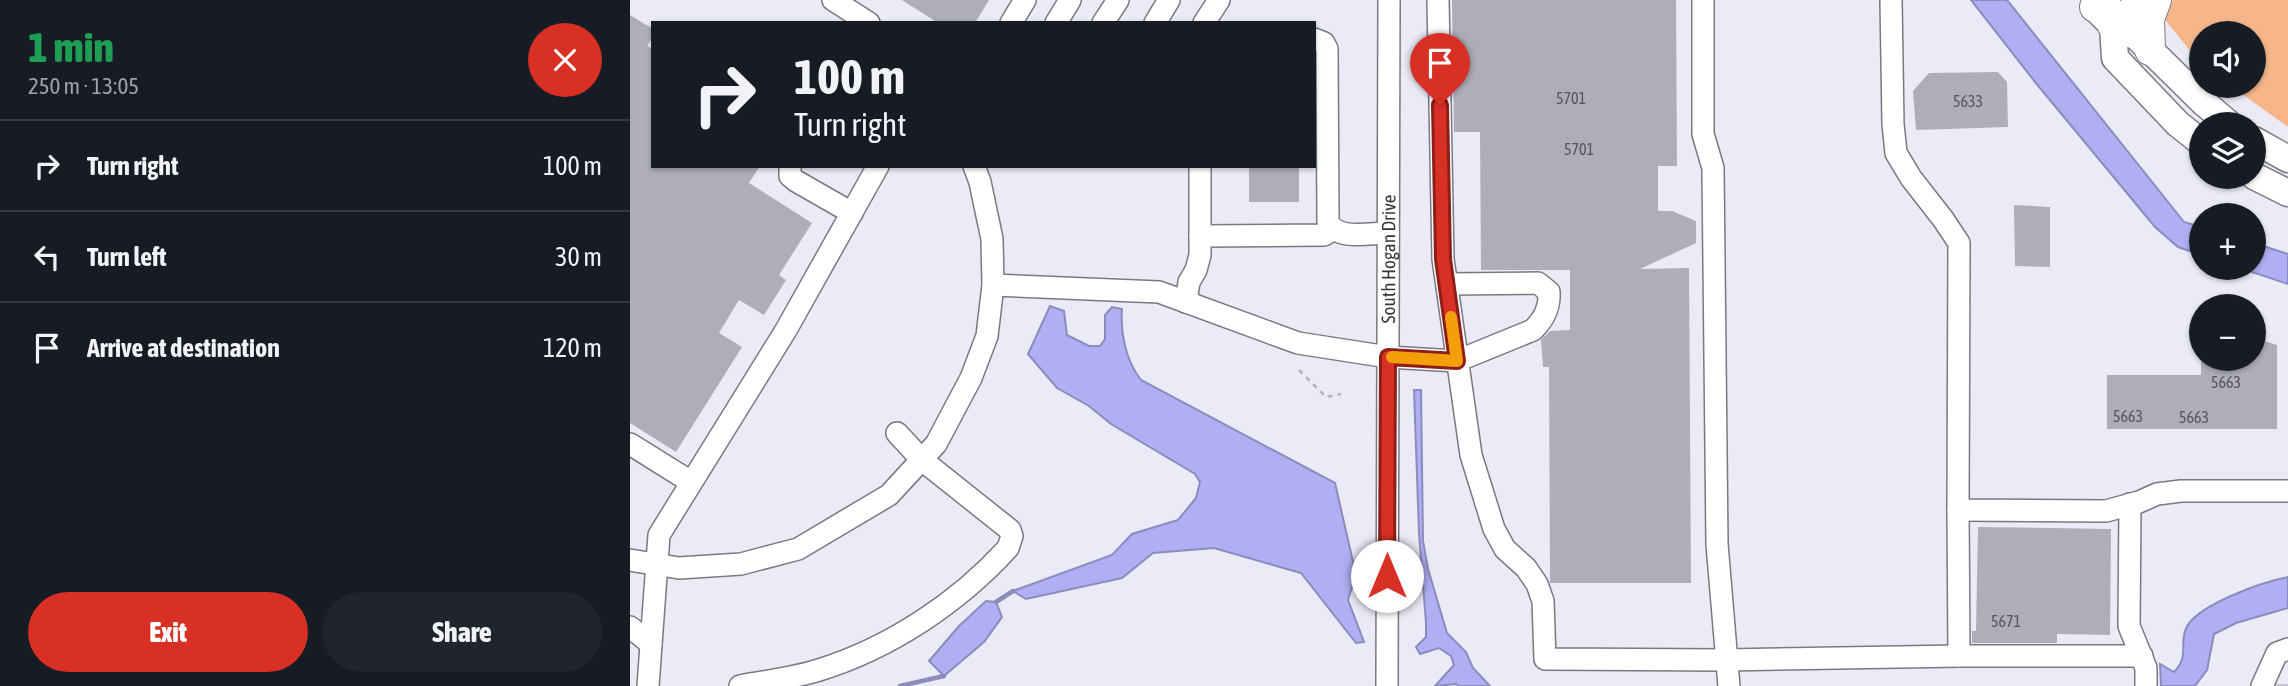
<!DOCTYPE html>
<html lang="en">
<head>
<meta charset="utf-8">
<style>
  :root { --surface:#171b24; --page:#20242c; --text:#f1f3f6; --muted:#9ea1a6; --line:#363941; --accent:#d93025 }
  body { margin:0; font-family:"Asap Condensed",sans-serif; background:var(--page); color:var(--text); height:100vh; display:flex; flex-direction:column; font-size:26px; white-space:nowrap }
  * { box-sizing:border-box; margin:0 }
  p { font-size:23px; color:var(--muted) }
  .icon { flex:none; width:38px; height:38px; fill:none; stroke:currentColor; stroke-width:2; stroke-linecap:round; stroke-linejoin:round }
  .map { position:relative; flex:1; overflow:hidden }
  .drawer { display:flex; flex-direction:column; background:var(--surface); width:630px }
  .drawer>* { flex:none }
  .top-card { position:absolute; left:21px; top:21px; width:665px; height:147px; border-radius:0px; box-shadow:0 2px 5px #0004; background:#171b24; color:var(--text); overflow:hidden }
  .controls { position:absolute; left:1559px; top:21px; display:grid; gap:14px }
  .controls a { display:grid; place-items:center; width:77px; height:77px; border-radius:50%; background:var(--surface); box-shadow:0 2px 5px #0004; font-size:35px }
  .pin { position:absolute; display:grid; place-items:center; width:60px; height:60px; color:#fff; margin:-72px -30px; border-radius:50% 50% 50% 0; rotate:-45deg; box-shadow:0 0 7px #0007 }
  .pin .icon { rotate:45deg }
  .me { position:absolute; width:77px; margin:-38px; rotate:0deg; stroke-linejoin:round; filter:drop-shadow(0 0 5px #0008) }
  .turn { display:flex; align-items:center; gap:24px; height:147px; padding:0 28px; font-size:32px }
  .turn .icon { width:91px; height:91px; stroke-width:2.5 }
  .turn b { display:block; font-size:49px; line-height:60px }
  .round { display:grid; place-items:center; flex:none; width:74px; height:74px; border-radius:37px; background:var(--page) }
  .overview { display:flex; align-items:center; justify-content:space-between; height:119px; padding:0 28px }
  h1 { font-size:42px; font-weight:800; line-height:52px; color:#1e9e55 }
  .cta { display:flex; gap:14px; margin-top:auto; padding:14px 28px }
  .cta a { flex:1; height:80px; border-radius:42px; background:var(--accent); color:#fff; font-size:28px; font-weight:800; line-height:80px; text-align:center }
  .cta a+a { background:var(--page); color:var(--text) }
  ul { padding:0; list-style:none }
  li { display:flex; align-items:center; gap:21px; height:91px; padding:0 28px; border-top:2px solid var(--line) }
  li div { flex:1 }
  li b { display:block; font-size:26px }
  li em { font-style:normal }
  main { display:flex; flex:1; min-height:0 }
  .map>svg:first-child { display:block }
  .green { fill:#f6b68a }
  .water { fill:#b0aff4; stroke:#8c8bbc; stroke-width:2 }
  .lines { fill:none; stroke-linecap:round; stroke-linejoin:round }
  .stream { stroke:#8c8bbc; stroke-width:4.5 }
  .building { fill:#aeaeb8 }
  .minor-tunnel { stroke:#c6c7d1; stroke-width:21; stroke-dasharray:21 10; stroke-linecap:butt }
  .minor-casing { stroke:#797983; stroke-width:24 }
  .major-casing { stroke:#797983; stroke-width:29 }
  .highway-casing { stroke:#797983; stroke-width:32 }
  .path { stroke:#b2b3bc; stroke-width:2.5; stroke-dasharray:5 5; stroke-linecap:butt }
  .minor { stroke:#fff; stroke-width:21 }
  .major { stroke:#fff; stroke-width:26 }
  .highway { stroke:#fff; stroke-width:30 }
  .route-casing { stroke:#8d1f18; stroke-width:18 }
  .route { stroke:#d93025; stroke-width:12 }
  .slow { stroke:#f59e0b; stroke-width:12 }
  .labels { text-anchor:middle; stroke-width:5; stroke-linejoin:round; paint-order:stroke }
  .number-label { font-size:16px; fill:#55555a }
  .street-label { font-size:19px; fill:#37373b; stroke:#fff }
</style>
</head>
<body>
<main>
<section class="drawer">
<div class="overview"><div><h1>1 min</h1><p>250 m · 13:05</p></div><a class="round" style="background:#d93025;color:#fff"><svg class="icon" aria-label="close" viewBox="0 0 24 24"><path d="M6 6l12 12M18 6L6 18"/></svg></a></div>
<ul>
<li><svg class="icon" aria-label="right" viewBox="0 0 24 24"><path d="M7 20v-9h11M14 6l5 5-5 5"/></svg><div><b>Turn right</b></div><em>100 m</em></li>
<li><svg class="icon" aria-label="left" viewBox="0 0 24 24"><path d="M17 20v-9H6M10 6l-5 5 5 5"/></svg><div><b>Turn left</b></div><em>30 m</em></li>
<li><svg class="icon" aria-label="arrive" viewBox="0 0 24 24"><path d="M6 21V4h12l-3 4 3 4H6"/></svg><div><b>Arrive at destination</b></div><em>120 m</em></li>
</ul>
<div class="cta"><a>Exit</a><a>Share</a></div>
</section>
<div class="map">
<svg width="1658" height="686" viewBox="0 0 1658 686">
  <rect width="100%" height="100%" fill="#eaebf6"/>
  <polygon class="green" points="1543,0 1658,0 1658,127 1601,86 1624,86 1624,33 1572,33 1571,64 1535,20"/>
  <g class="water">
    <polygon points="1341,0 1377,0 1554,222 1571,227 1571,255 1548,247 1525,227 1405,82"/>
    <polygon points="1624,243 1658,254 1658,284 1610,268 1624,268"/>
    <path d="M 420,306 L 434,311 L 437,335 L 459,346 L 470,346 L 475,339 L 475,315 L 482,307 L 492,309 C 490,333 496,361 511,380 L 705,483 L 726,575 L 718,600 L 734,642 L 726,643 L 671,573 L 584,548 L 523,553 L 492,578 L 396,599 L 383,591 L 482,555 L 502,534 L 548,520 L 566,498 L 570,482 L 565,474 L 481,424 L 459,406 L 427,388 L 398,354 Z"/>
    <polygon points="784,390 791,390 793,541 798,569 817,633 836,652 843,668 860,686 829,686 826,684 805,686 824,665 821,656 809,648 790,654 786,647 796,637 796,623 789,533"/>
    <path d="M 1658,577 L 1658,608 L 1606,623 L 1584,634 L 1577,670 L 1565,686 L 1531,686 L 1530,664 L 1544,672 C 1559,656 1550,648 1555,631 C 1562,606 1633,582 1658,577 Z"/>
    <polygon points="356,601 366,602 372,617 354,642 314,676 299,661 329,626"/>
  </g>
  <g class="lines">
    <g class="stream">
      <polyline points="366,602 383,591"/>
      <polyline points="270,686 314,676"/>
    </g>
  </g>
  <g class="building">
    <polygon points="272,0 359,0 345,23 308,23"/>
    <polygon points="822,0 1046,0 1047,166 1028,166 1028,211 1042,211 1066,221 1066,243 1010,269 1059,268 1061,583 920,583 919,367 913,367 911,340 920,331 940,330 940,270 851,270 850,132 824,132"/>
    <polygon points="0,15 23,29 23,36 17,46 23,49 23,166 130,166 119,183 182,223 149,275 156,280 134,315 109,300 89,333 112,347 46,452 0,423"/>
    <polygon points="1368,72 1377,82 1378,127 1286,130 1283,91 1299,73"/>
    <rect x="619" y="166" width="50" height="36"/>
    <polygon points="1384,205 1420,207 1420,267 1385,266"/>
    <polygon points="1624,338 1647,345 1647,429 1477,429 1477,375 1571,375 1571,359 1624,359"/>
    <polygon points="1348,527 1481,529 1480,635 1427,634 1427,643 1342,643 1342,631 1346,631"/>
  </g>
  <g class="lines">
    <polyline class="minor-tunnel" points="1648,686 1648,684"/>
    <g class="minor-casing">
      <g id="minor">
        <polyline points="203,0 239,23"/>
        <polyline points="808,0 813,259 841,455 864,529 875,549 896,568 907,584 913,601 915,659 1096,660 1329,656"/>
        <polyline points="1073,0 1073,134 1083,168 1087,544 1099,686"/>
        <polyline points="1261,0 1263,124 1266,153 1281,178 1313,219 1329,243 1328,510 1476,511 1509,502 1527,494 1551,491 1658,491"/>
        <polyline points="381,23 395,0"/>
        <polyline points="426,23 440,0"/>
        <polyline points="473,23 488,0"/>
        <polyline points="525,23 539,0"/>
        <polyline points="574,23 589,0"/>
        <path d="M 684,39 L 694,43 L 697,49 L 698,222 C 708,241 739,233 758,233"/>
        <polyline points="160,166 160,176 166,181 222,213"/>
        <polyline points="570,236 694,235 702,230"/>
        <path d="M 363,285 L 529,292 L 668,343 L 758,357 L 827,361 L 903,330 C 914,319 920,308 919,292 L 908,283 L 817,284"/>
        <polyline points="556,302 559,282 566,270 570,255 570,166"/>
        <polyline points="0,444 61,482"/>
        <polyline points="1500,504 1499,626 1516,668 1516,686"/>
        <polyline points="1328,510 1329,656 1512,656"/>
        <polyline points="0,560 49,568 111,564 168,549 259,495 306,444 341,378 357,336 363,285 362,239 350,182 344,166"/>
        <polyline points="0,627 21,644"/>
        <polyline points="18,686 29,535 156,330 248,166"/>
        <path d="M 110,686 C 136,681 164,678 189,670 C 260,648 328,603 378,548 L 382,536 L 380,530 L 292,460 L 267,433"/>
        <path id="s1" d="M 757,686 L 759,0"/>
        <polyline points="1632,686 1647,653 1658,649"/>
      </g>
    </g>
    <g class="major-casing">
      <g id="major">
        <polyline points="1469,12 1483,26 1507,37 1573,102 1599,124"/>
        <polyline points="1483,26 1485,58 1548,124 1572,143"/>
        <polyline points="1624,140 1658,159"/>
        <polyline points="1624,176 1658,193"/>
      </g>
    </g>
    <g class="highway-casing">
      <g id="highway">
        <polyline points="1465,7 1475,0"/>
        <polyline points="1483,26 1516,0"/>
        <polyline points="1520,50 1519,19 1526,0"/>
      </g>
    </g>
    <polyline class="path" points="669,370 696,397 711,394"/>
    <use href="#minor" class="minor"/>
    <use href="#major" class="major"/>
    <use href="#highway" class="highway"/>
  </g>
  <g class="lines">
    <g class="route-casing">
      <polyline id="route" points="757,576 758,357 827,361 813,259 810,105"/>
    </g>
    <use href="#route" class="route"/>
    <polyline class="slow" points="762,357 827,361 821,317"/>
  </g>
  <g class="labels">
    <g class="number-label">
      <text x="941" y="104">5701</text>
      <text x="1338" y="107">5633</text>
      <text x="949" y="155">5701</text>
      <text x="1596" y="388">5663</text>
      <text x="1498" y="422">5663</text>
      <text x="1564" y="423">5663</text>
      <text x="1376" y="627">5671</text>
    </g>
    <g class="street-label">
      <text dy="7" stroke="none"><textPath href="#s1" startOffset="427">South Hogan Drive</textPath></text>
    </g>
  </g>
</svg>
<div class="controls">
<a><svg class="icon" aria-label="sound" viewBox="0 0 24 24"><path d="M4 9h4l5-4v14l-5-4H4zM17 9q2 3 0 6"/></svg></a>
<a><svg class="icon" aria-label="layers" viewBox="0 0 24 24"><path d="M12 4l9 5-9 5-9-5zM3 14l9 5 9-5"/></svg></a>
<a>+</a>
<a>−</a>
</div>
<div class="pin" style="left:810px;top:105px;background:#d93025"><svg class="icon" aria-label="arrive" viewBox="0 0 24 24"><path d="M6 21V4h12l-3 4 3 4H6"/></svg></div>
<svg class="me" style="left:757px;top:576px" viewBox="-20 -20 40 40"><circle r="19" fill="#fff"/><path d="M0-13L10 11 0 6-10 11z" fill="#d93025"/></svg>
<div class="top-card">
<div class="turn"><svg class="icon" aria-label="right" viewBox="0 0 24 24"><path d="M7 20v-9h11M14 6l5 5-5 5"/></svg><div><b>100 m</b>Turn right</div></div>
</div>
</div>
</main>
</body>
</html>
